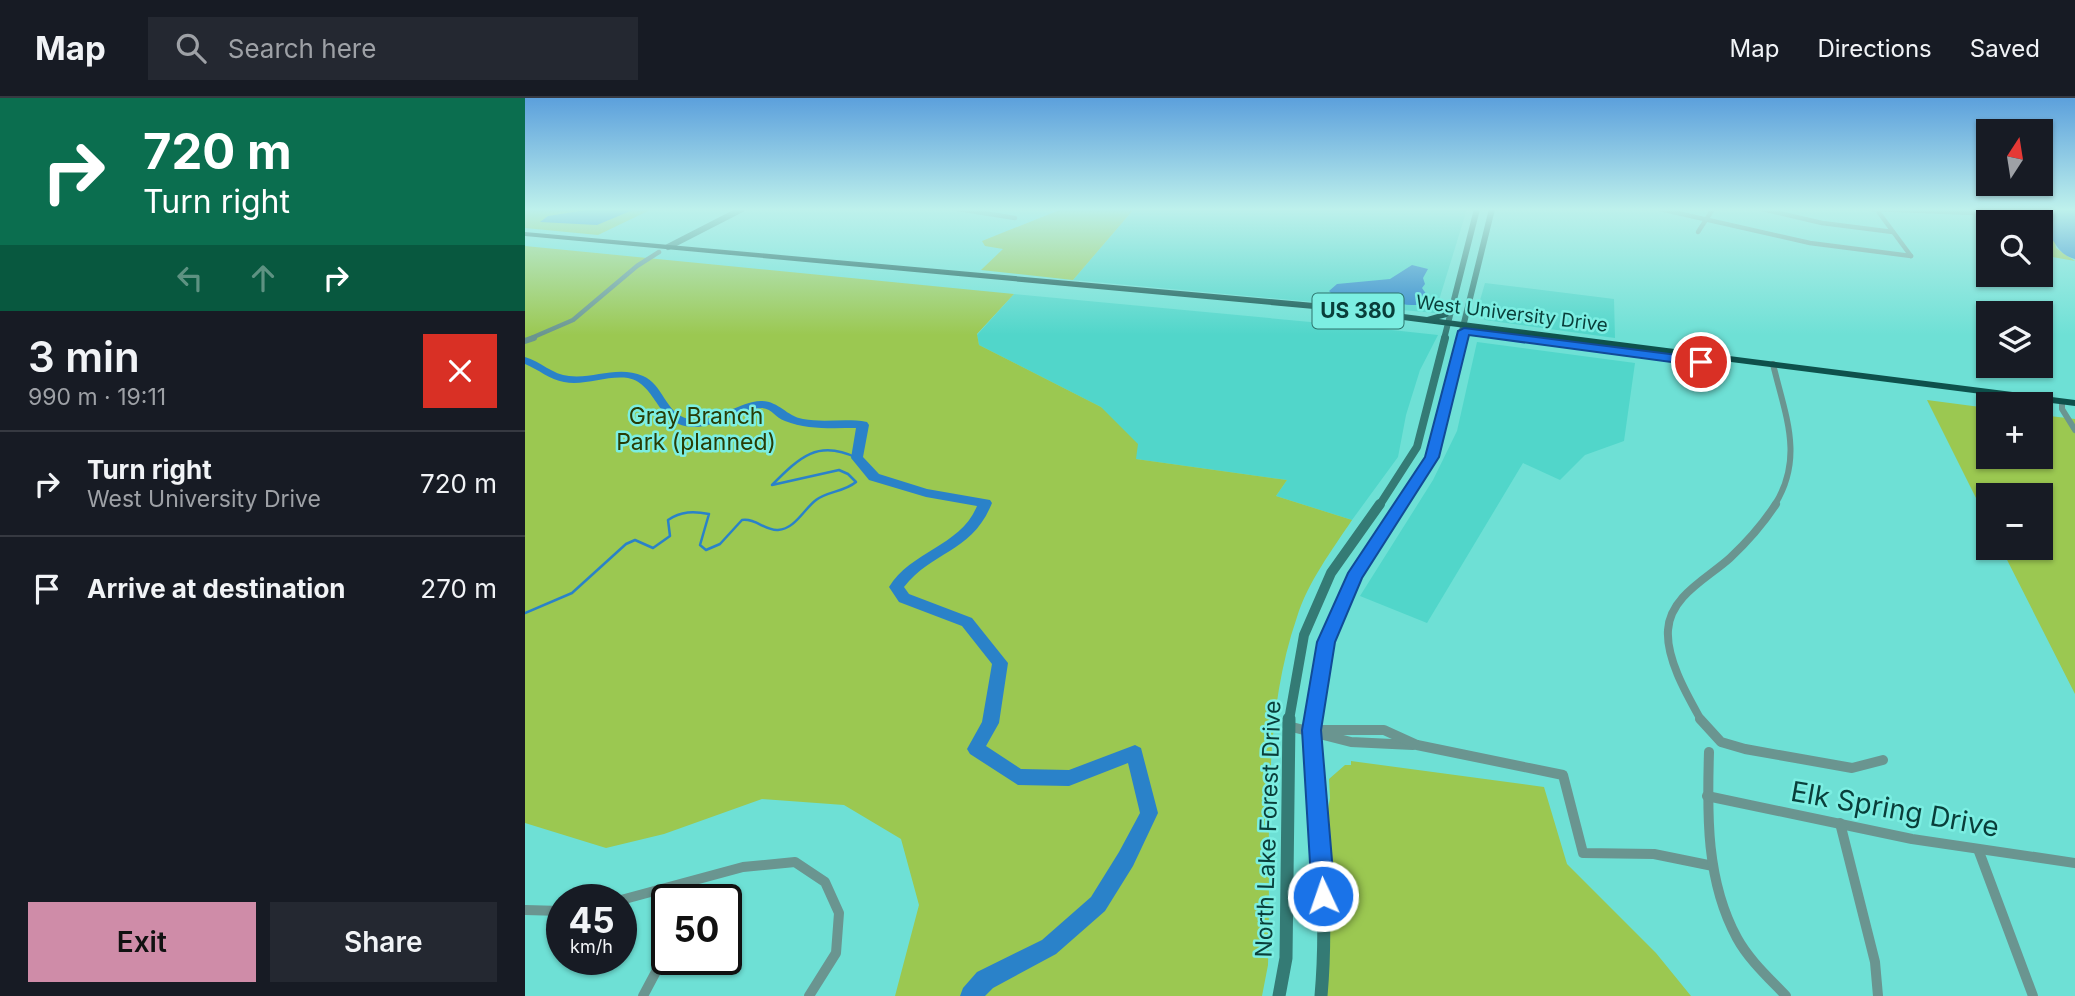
<!DOCTYPE html>
<html lang="en">
<head>
<meta charset="utf-8">
<style>
  :root { --surface:#171b24; --page:#242831; --text:#f1f3f6; --muted:#9ea1a6; --line:#363941; --accent:#cf8ca8 }
  body { margin:0; font-family:Inter,sans-serif; background:var(--page); color:var(--text); height:100vh; display:flex; flex-direction:column; font-size:26px; white-space:nowrap }
  * { box-sizing:border-box; margin:0 }
  p { font-size:23px; color:var(--muted) }
  .icon { flex:none; width:38px; height:38px; fill:none; stroke:currentColor; stroke-width:2; stroke-linecap:round; stroke-linejoin:round }
  .map { position:relative; flex:1; overflow:hidden }
  .details { display:flex; flex-direction:column; background:var(--surface); width:525px }
  .details>* { flex:none }
  .guide { background:#0b6e4f; color:#fff; overflow:hidden }
  .needle { width:46px; rotate:12deg }
  .buttons { position:absolute; left:1451px; top:21px; display:grid; gap:14px }
  .buttons a { display:grid; place-items:center; width:77px; height:77px; border-radius:0px; background:var(--surface); box-shadow:0 2px 5px #0004; font-size:35px }
  .speed { position:absolute; left:21px; top:786px; display:flex; gap:14px; font-size:35px; font-weight:700; text-align:center }
  .speed>* { display:grid; place-content:center; width:91px; height:91px; border-radius:50%; background:var(--surface); box-shadow:0 2px 5px #0004; line-height:1 }
  .speed small { font-size:18px; font-weight:400 }
  .speed .limit { border:4px solid #111; border-radius:10px; background:#fff; color:#111 }
  .pin { position:absolute; display:grid; place-items:center; width:60px; height:60px; color:#fff; margin:-30px; border:4px solid #fff; border-radius:50%; box-shadow:0 2px 7px #0007 }
  .me { position:absolute; width:77px; margin:-38px; rotate:357deg; stroke-linejoin:round; filter:drop-shadow(0 0 5px #0008) }
  .turn { display:flex; align-items:center; gap:24px; height:147px; padding:0 28px; font-size:32px }
  .turn .icon { width:91px; height:91px; stroke-width:2.5 }
  .turn b { display:block; font-size:49px; line-height:60px }
  .lanes { display:flex; align-items:center; height:66px; padding:0 28px; background:#0003; justify-content:center; gap:35px; direction:ltr }
  .lanes .off { opacity:.35 }
  .round { display:grid; place-items:center; flex:none; width:74px; height:74px; border-radius:0px; background:var(--page) }
  .headline { display:flex; align-items:center; justify-content:space-between; height:119px; padding:0 28px }
  h1 { font-size:42px; font-weight:600; line-height:52px }
  .action { display:flex; gap:14px; margin-top:auto; padding:14px 28px }
  .action a { flex:1; height:80px; border-radius:0px; background:var(--accent); color:#111; font-size:28px; font-weight:600; line-height:80px; text-align:center }
  .action a+a { background:var(--page); color:var(--text) }
  ul { padding:0; list-style:none }
  li { display:flex; align-items:center; gap:21px; height:105px; padding:0 28px; border-top:2px solid var(--line) }
  li div { flex:1 }
  li b { display:block; font-size:26px }
  li em { font-style:normal }
  header { display:flex; align-items:center; gap:42px; box-sizing:border-box; height:98px; padding:0 35px; background:var(--surface); border-bottom:2px solid var(--line) }
  header strong { font-size:33px }
  nav { display:flex; gap:38px; margin-inline-start:auto; font-size:24px }
  .search { width:490px; height:63px; background:var(--page); display:flex; align-items:center; gap:18px; box-sizing:border-box; padding:0 24px; border-radius:0px; color:var(--muted); font-size:26px }
  main { display:flex; flex:1; min-height:0 }
  .map>svg:first-child { display:block }
  .built { fill:#51d6ca }
  .green { fill:#9bc851 }
  .water { fill:#2a82c9 }
  .lines { fill:none; stroke-linecap:round; stroke-linejoin:round }
  .stream { stroke:#2a82c9; stroke-width:2.5 }
  .river { fill:#2a82c9; fill-rule:evenodd }
  .street-far3 { stroke:#6a9590; stroke-width:4.5 }
  .street-far2 { stroke:#6a9590; stroke-width:6 }
  .street-far1 { stroke:#6a9590; stroke-width:8 }
  .street { stroke:#6a9590; stroke-width:10 }
  .secondary-far3 { stroke:#347b75; stroke-width:6 }
  .secondary-far2 { stroke:#347b75; stroke-width:8 }
  .secondary-far1 { stroke:#347b75; stroke-width:10 }
  .secondary { stroke:#347b75; stroke-width:13 }
  .highway { fill:#0e514c; fill-rule:evenodd }
  .route { fill:#1a73e8; stroke:#114b97; stroke-width:2 }
  .labels { text-anchor:middle; stroke-width:5; stroke-linejoin:round; paint-order:stroke }
  .far-street-label { font-size:19px; fill:#093e3a; stroke:#7ceee2 }
  .shield { fill:#7ceee2; stroke:#2c736c; stroke-width:2 }
  .shield-label { font-size:21px; font-weight:bold; fill:#093e3a }
  .park-label { font-size:23px; fill:#293c05; stroke:#7ceee2 }
  .street-label { font-size:23px; fill:#093e3a; stroke:#7ceee2 }
  .near-street-label { font-size:28px; fill:#093e3a; stroke:#7ceee2 }
</style>
</head>
<body>
<header>
<strong>Map</strong>
<div class="search"><svg class="icon" aria-label="search" viewBox="0 0 24 24"><circle cx="10" cy="10" r="6"/><path d="M15 15l6 6"/></svg>Search here</div>
<nav><a>Map</a><a>Directions</a><a>Saved</a></nav>
</header>
<main>
<section class="details">
<div class="guide">
<div class="turn"><svg class="icon" aria-label="right" viewBox="0 0 24 24"><path d="M7 20v-9h11M14 6l5 5-5 5"/></svg><div><b>720 m</b>Turn right</div></div>
<div class="lanes"><svg class="icon off" aria-label="left" viewBox="0 0 24 24"><path d="M17 20v-9H6M10 6l-5 5 5 5"/></svg><svg class="icon off" aria-label="ahead" viewBox="0 0 24 24"><path d="M12 20V5M6 11l6-6 6 6"/></svg><svg class="icon" aria-label="right" viewBox="0 0 24 24"><path d="M7 20v-9h11M14 6l5 5-5 5"/></svg></div>
</div>
<div class="headline"><div><h1>3 min</h1><p>990 m · 19:11</p></div><a class="round" style="background:#d93025;color:#fff"><svg class="icon" aria-label="close" viewBox="0 0 24 24"><path d="M6 6l12 12M18 6L6 18"/></svg></a></div>
<ul>
<li><svg class="icon" aria-label="right" viewBox="0 0 24 24"><path d="M7 20v-9h11M14 6l5 5-5 5"/></svg><div><b>Turn right</b><p>West University Drive</p></div><em>720 m</em></li>
<li><svg class="icon" aria-label="arrive" viewBox="0 0 24 24"><path d="M6 21V4h12l-3 4 3 4H6"/></svg><div><b>Arrive at destination</b></div><em>270 m</em></li>
</ul>
<div class="action"><a>Exit</a><a>Share</a></div>
</section>
<div class="map">
<svg width="1550" height="898" viewBox="0 0 1550 898">
  <rect width="100%" height="100%" fill="#6ee0d5"/>
  <g class="built">
    <polygon points="609,111 942,111 910,215 548,182"/>
    <polygon points="960,185 1089,201 1090,240 960,222 951,216"/>
    <polygon points="489,196 839,229 913,237 895,272 881,317 873,359 827,422 751,398 762,382 611,361 576,309 454,247 452,237"/>
    <polygon points="952,244 1110,265 1099,343 1060,357 1035,382 998,365 902,525 835,498 908,382 932,333"/>
  </g>
  <g class="green">
    <polygon points="0,111 127,111 73,137 0,130"/>
    <polygon points="537,111 609,111 548,182 456,172 478,151 460,148 457,143"/>
    <polygon points="1454,111 1497,111 1510,124 1474,124"/>
    <polygon points="1516,128 1529,139 1531,150 1550,163 1516,157"/>
    <path d="M 0,148 L 489,196 L 452,236 L 454,247 L 576,309 L 613,346 L 611,361 L 762,382 L 751,398 L 827,422 C 807,452 783,484 772,519 C 734,629 747,752 743,867 L 737,898 L 370,898 L 394,807 L 376,741 L 319,707 L 237,701 L 139,736 L 81,750 L 0,725 Z"/>
    <polygon points="1402,302 1463,310 1463,359 1516,359 1516,317 1550,321 1550,596 1476,450 1516,450 1516,397 1463,397 1463,424"/>
    <polygon points="826,663 1019,689 1042,766 1131,855 1166,898 802,898 799,732 805,700 804,681 820,667 826,667"/>
  </g>
  <g class="water">
    <polygon points="67,111 110,111 72,127 15,124 23,118"/>
    <path d="M 1497,111 L 1550,111 L 1550,161 C 1530,156 1531,140 1516,128 L 1516,124 L 1507,122 L 1507,118 Z"/>
    <path d="M 887,167 L 903,171 L 898,180 L 900,186 L 897,190 L 904,200 C 899,205 896,207 889,207 C 874,208 861,198 846,198 C 833,198 813,204 804,193 L 812,186 L 865,181 Z"/>
  </g>
  <g class="lines">
    <path class="stream" d="M 0,515 L 47,495 L 101,446 L 110,442 L 128,450 L 145,438 L 143,422 C 156,413 169,413 184,416 L 175,447 L 181,452 L 195,446 L 217,422 C 231,420 240,433 253,432 C 270,431 279,411 291,402 C 303,393 319,394 331,384 L 323,376 L 314,372 L 247,387 C 275,359 293,341 332,360"/>
    <path class="river" d="M 0,259 C 15,263 28,277 44,278 C 69,281 93,267 118,278 C 138,286 140,315 163,321 C 187,327 212,304 236,303 C 254,303 261,318 278,321 C 299,325 321,320 342,324 L 344,327 L 338,359 L 354,376 L 402,391 L 465,402 L 467,405 C 447,455 408,452 379,489 L 384,496 L 447,520 L 483,565 L 474,625 L 461,648 L 496,671 L 544,672 L 610,647 L 616,650 L 633,715 L 608,768 L 580,813 L 531,856 L 468,890 L 460,898 L 435,898 L 438,890 L 452,874 L 517,842 L 566,799 L 594,754 L 615,715 L 603,665 L 544,688 L 493,687 L 445,656 L 442,651 L 457,624 L 467,566 L 437,528 L 374,504 L 364,489 C 386,453 436,448 452,408 L 401,399 L 344,382 L 326,360 L 331,330 C 308,330 282,332 260,323 C 250,320 248,311 237,310 C 214,312 193,328 170,329 C 131,329 133,286 103,280 C 82,277 60,288 39,284 C 25,282 13,271 0,266 Z"/>
    <g class="street-far3">
      <polyline points="433,111 490,120"/>
      <polyline points="1135,111 1285,145 1386,158"/>
      <polyline points="1237,111 1297,125 1368,134"/>
      <polyline points="1346,111 1449,115"/>
      <polyline points="1352,112 1386,158"/>
      <polyline points="1173,134 1188,111"/>
      <polyline points="4,241 48,222 112,168 134,154"/>
    </g>
    <g class="street-far2">
      <polyline points="0,243 9,240"/>
      <path d="M 1248,266 C 1260,317 1280,360 1249,408"/>
      <polyline points="1537,304 1537,311 1550,332"/>
    </g>
    <path class="street-far1" d="M 1176,622 C 1162,597 1141,561 1143,532 C 1145,498 1183,480 1205,460 C 1222,444 1238,426 1251,406"/>
    <g class="street">
      <polyline points="1175,621 1196,644 1220,651 1327,670 1358,662"/>
      <polyline points="763,628 826,644 888,647"/>
      <polyline points="786,632 859,632 892,647 1038,677 1058,755 1129,756 1188,768"/>
      <path d="M 1184,654 C 1182,717 1181,783 1212,840 C 1224,862 1244,880 1261,898"/>
      <polyline points="1182,698 1387,741 1550,765"/>
      <polyline points="1315,725 1350,864 1353,898"/>
      <polyline points="1453,751 1508,898"/>
      <polyline points="96,802 218,769 270,764 300,784 314,815 311,855 284,898"/>
      <polyline points="149,802 151,788"/>
      <polyline points="0,812 37,813"/>
      <polyline points="118,898 142,853"/>
    </g>
    <g class="secondary-far3">
      <polyline points="143,149 217,111"/>
      <polyline points="919,241 952,111"/>
      <polyline points="935,241 967,111"/>
    </g>
    <g class="secondary-far2">
      <polyline points="854,408 892,349 920,240"/>
      <polyline points="875,408 907,359 936,240"/>
    </g>
    <g class="secondary-far1">
      <polyline points="764,622 779,537 806,475 855,406"/>
      <polyline points="788,622 801,544 829,479 876,406"/>
    </g>
    <g class="secondary">
      <path d="M 788,621 L 786,632 C 793,720 804,809 796,898"/>
      <polyline points="754,898 761,860 764,621"/>
    </g>
    <polygon class="highway" points="0,134 800,206 902,219 916,215 928,204 931,205 931,209 922,219 914,221 1550,302 1550,308 800,212 0,138"/>
  </g>
  <linearGradient id="sky" x2="0" y2="1"><stop stop-color="#5ca0dc"/><stop offset="0.47" stop-color="#bef1ec"/><stop offset="1" stop-color="#bef1ec" stop-opacity="0"/></linearGradient>
  <rect width="1550" height="237" fill="url(#sky)"/>
  <polygon class="route" points="939,230 1176,260 1182,264 1176,268 944,237 914,359 837,480 810,544 796,632 810,798 806,806 798,810 790,806 787,798 777,632 792,544 823,475 900,359 933,233"/>
  <g class="labels">
    <g class="far-street-label">
      <text transform="translate(987 215) rotate(7)" y="7">West University Drive</text>
    </g>
    <rect class="shield" x="787.5" y="195.5" width="91" height="35" rx="5"/>
    <g class="shield-label">
      <text x="833" y="220">US 380</text>
    </g>
    <g class="park-label">
      <text x="171" y="326">Gray Branch<tspan x="171" dy="26">Park (planned)</tspan></text>
    </g>
    <g class="street-label">
      <text transform="translate(743 731) rotate(-88)" y="8">North Lake Forest Drive</text>
    </g>
    <g class="near-street-label">
      <text transform="translate(1370 711) rotate(10)" y="10">Elk Spring Drive</text>
    </g>
  </g>
</svg>
<div class="buttons">
<a><svg class="needle" viewBox="-14 -14 28 28"><path d="M0-13l5 13h-10z" fill="#e53935"/><path d="M0 13l5-13h-10z" fill="#9ea1a6"/></svg></a>
<a><svg class="icon" aria-label="search" viewBox="0 0 24 24"><circle cx="10" cy="10" r="6"/><path d="M15 15l6 6"/></svg></a>
<a><svg class="icon" aria-label="layers" viewBox="0 0 24 24"><path d="M12 4l9 5-9 5-9-5zM3 14l9 5 9-5"/></svg></a>
<a>+</a>
<a>−</a>
</div>
<div class="speed"><div>45<small>km/h</small></div><div class="limit">50</div></div>
<div class="pin" style="left:1176px;top:264px;background:#d93025"><svg class="icon" aria-label="arrive" viewBox="0 0 24 24"><path d="M6 21V4h12l-3 4 3 4H6"/></svg></div>
<svg class="me" style="left:798px;top:798px" viewBox="-20 -20 40 40"><circle r="17" fill="#1a73e8" stroke="#fff" stroke-width="3"/><path d="M0-11L8 9 0 5-8 9z" fill="#fff"/></svg>
</div>
</main>
</body>
</html>
